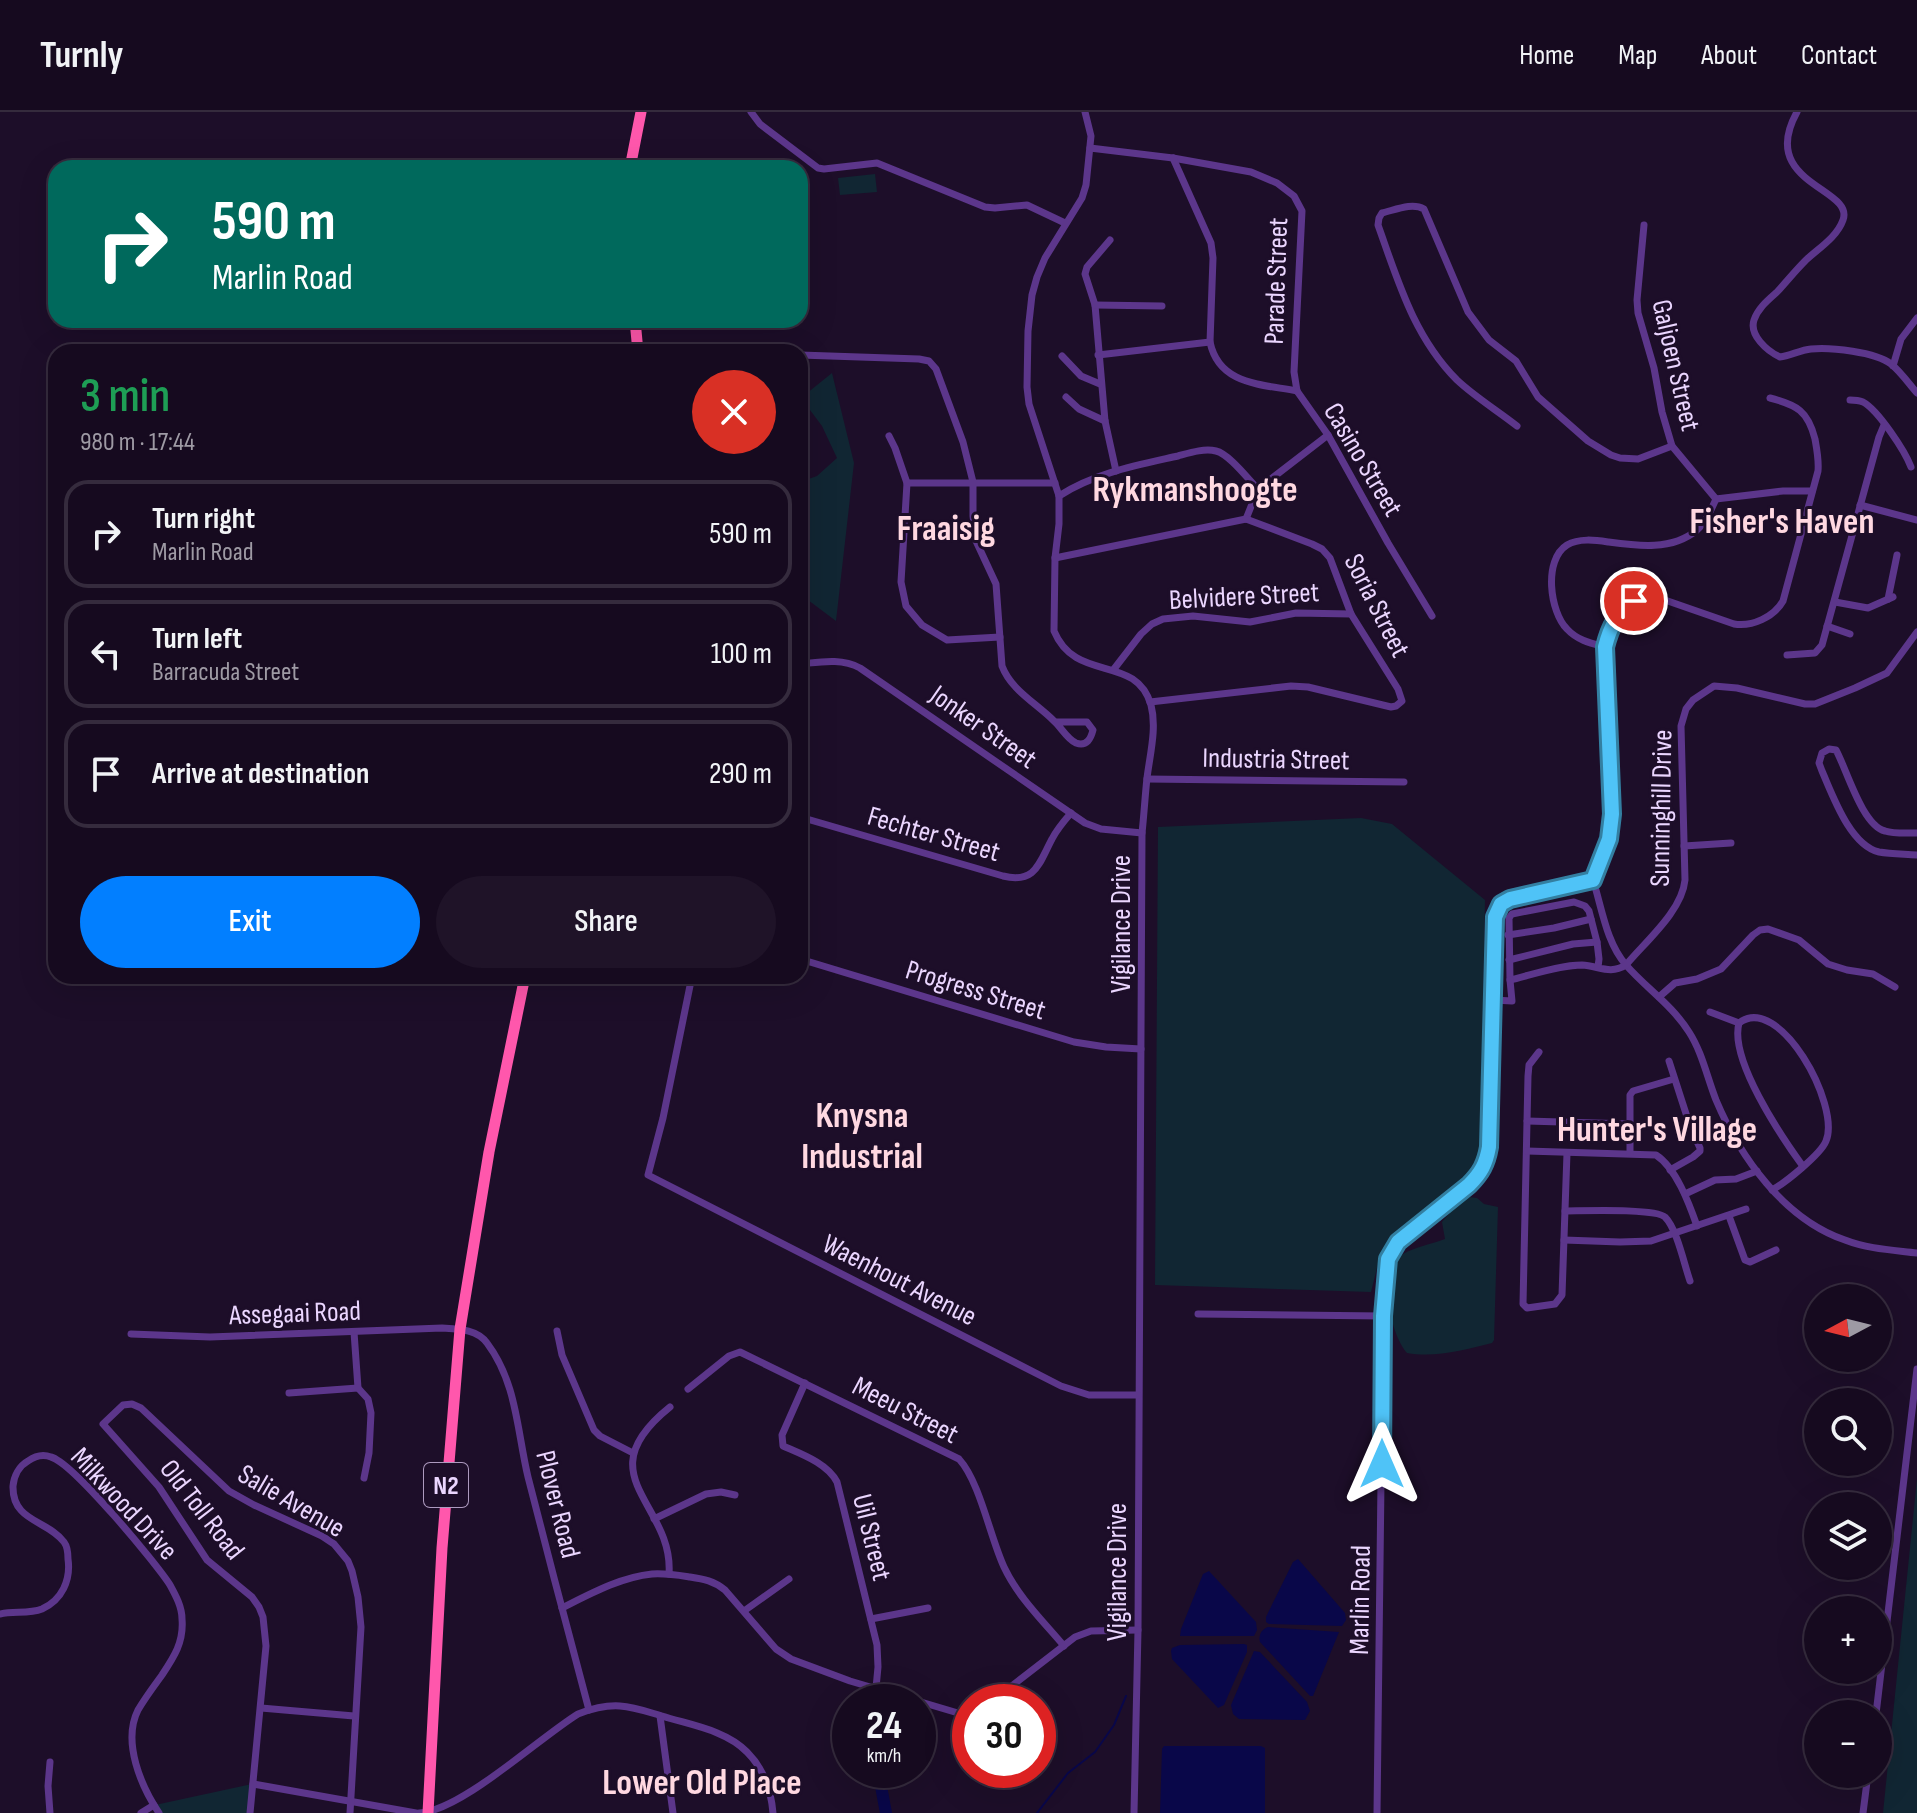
<!DOCTYPE html>
<html lang="en">
<head>
<meta charset="utf-8">
<style>
  :root { --surface:#160a1f; --page:#1f1328; --text:#f1f3f6; --muted:#9e9aa4; --line:#352b3d; --accent:#027fff }
  body { margin:0; font-family:"Sofia Sans Condensed",sans-serif; background:var(--page); color:var(--text); height:100vh; display:flex; flex-direction:column; font-size:30px; white-space:nowrap }
  * { box-sizing:border-box; margin:0 }
  p { font-size:26px; color:var(--muted) }
  .icon { flex:none; width:44px; height:44px; fill:none; stroke:currentColor; stroke-width:2; stroke-linecap:round; stroke-linejoin:round }
  .map { position:relative; flex:1; overflow:hidden }
  .panel { position:absolute; left:48px; top:232px; width:760px; height:640px; display:flex; flex-direction:column; background:var(--surface); border-radius:24px; box-shadow:0 8px 32px #0002,0 0 0 2px var(--line) }
  .panel>* { flex:none }
  .banner { position:absolute; left:48px; top:48px; width:760px; height:168px; border-radius:24px; box-shadow:0 8px 32px #0002,0 0 0 2px var(--line); background:#00695c; color:#fff; overflow:hidden }
  .needle { width:52px; rotate:263deg }
  .tools { position:absolute; left:1804px; top:1172px; display:grid; gap:16px }
  .tools a { display:grid; place-items:center; width:88px; height:88px; border-radius:50%; background:var(--surface); box-shadow:0 8px 32px #0002,0 0 0 2px var(--line); font-size:40px }
  .speed { position:absolute; left:832px; top:1572px; display:flex; gap:16px; font-size:40px; font-weight:700; text-align:center }
  .speed>* { display:grid; place-content:center; width:104px; height:104px; border-radius:50%; background:var(--surface); box-shadow:0 8px 32px #0002,0 0 0 2px var(--line); line-height:1 }
  .speed small { font-size:20px; font-weight:400 }
  .speed .limit { border:12px solid #d22; background:#fff; color:#111 }
  .pin { position:absolute; display:grid; place-items:center; width:68px; height:68px; color:#fff; margin:-34px; border:4px solid #fff; border-radius:50%; box-shadow:0 2px 8px #0007 }
  .me { position:absolute; width:88px; margin:-44px; rotate:0deg; stroke-linejoin:round; filter:drop-shadow(0 0 6px #0008) }
  .turn { display:flex; align-items:center; gap:28px; height:168px; padding:0 32px; font-size:36px }
  .turn .icon { width:104px; height:104px; stroke-width:2.5 }
  .turn b { display:block; font-size:56px; line-height:68px }
  .round { display:grid; place-items:center; flex:none; width:84px; height:84px; border-radius:42px; background:var(--page) }
  .overview { display:flex; align-items:center; justify-content:space-between; height:136px; padding:0 32px }
  h1 { font-size:48px; font-weight:600; line-height:60px; color:#1e9e55 }
  .action { display:flex; gap:16px; margin-top:auto; padding:16px 32px }
  .action a { flex:1; height:92px; border-radius:48px; background:var(--accent); color:#fff; font-size:32px; font-weight:600; line-height:92px; text-align:center }
  .action a+a { background:var(--page); color:var(--text) }
  ul { padding:0; list-style:none }
  li { display:flex; align-items:center; gap:24px; height:108px; margin:0 16px 12px; padding:0 16px; border:4px solid var(--line); border-radius:24px }
  li div { flex:1 }
  li b { display:block; font-size:30px }
  li em { font-style:normal }
  header { display:flex; align-items:center; gap:48px; box-sizing:border-box; height:112px; padding:0 40px; background:var(--surface); border-bottom:2px solid var(--line) }
  header strong { font-size:38px }
  nav { display:flex; gap:44px; margin-inline-start:auto; font-size:28px }
  .map>svg:first-child { display:block }
  .green { fill:#112633 }
  .water { fill:#090749 }
  .lines { fill:none; stroke-linecap:round; stroke-linejoin:round }
  .stream { stroke:#090749; stroke-width:2 }
  .river { stroke:#090749; stroke-width:12 }
  .minor { stroke:#5c368b; stroke-width:7 }
  .trunk { stroke:#ff57ac; stroke-width:11 }
  .route-casing { stroke:#337fa1; stroke-width:20 }
  .route { stroke:#4fc3f7; stroke-width:14 }
  .labels { text-anchor:middle; stroke-width:6; stroke-linejoin:round; paint-order:stroke }
  .shield { fill:#1d0e29; stroke:#ad9abf; stroke-width:2 }
  .shield-label { font-size:26px; font-weight:bold; fill:#ebd6ff }
  .street-label { font-size:28px; fill:#ebd6ff; stroke:#1d0e29 }
  .district-label { font-size:36px; font-weight:bold; fill:#ffd8e1; stroke:#1d0e29 }
</style>
</head>
<body>
<header>
<strong>Turnly</strong>
<nav><a>Home</a><a>Map</a><a>About</a><a>Contact</a></nav>
</header>
<div class="map">
<svg width="1917" height="1701" viewBox="0 0 1917 1701">
  <rect width="100%" height="100%" fill="#1d0e29"/>
  <g class="green">
    <polygon points="875,62 877,80 840,83 838,66"/>
    <polygon points="832,261 854,351 836,509 800,482 804,436 800,435 800,370 817,364 837,346 822,314 801,286"/>
    <polygon points="1361,706 1392,712 1485,788 1480,1049 1476,1060 1422,1099 1398,1121 1378,1152 1371,1180 1155,1173 1158,715"/>
    <path d="M 1469,1085 L 1477,1086 L 1484,1092 L 1498,1095 L 1494,1228 L 1492,1231 C 1465,1238 1435,1246 1407,1241 C 1390,1222 1376,1157 1403,1142 C 1415,1135 1432,1132 1445,1127 L 1442,1110 L 1458,1091 Z"/>
    <polygon points="1917,1367 1917,1701 1883,1701"/>
    <polygon points="252,1672 249,1701 161,1701 155,1693"/>
  </g>
  <g class="water">
    <polygon points="1298,1447 1345,1501 1346,1508 1342,1514 1269,1512 1266,1510 1266,1505 1293,1450"/>
    <polygon points="1209,1459 1256,1510 1257,1518 1254,1524 1180,1524 1181,1517 1203,1462"/>
    <path d="M 1268,1515 L 1339,1520 L 1313,1584 L 1310,1584 L 1260,1530 C 1258,1523 1262,1517 1268,1515 Z"/>
    <polygon points="1244,1532 1247,1533 1247,1540 1224,1593 1218,1596 1172,1547 1171,1539 1172,1536 1180,1533"/>
    <polygon points="1254,1539 1260,1540 1307,1590 1310,1599 1305,1608 1239,1607 1233,1602 1231,1593"/>
    <polygon points="1164,1634 1261,1634 1265,1636 1265,1701 1160,1701 1162,1637"/>
  </g>
  <g class="lines">
    <polyline class="stream" points="1037,1701 1068,1661 1095,1640 1114,1613 1126,1584"/>
    <g class="river">
      <polyline points="860,1583 862,1590"/>
      <polyline points="878,1658 886,1701"/>
    </g>
    <g class="minor">
      <polyline points="751,0 760,12 818,56 824,57 877,51 985,95 995,96 1027,93 1065,111"/>
      <path d="M 1085,0 L 1091,24 L 1086,73 L 1082,86 L 1045,146 L 1037,165 L 1032,183 L 1028,219 L 1027,275 L 1029,292 L 1059,384 L 1059,412 L 1055,446 L 1054,519 C 1076,572 1136,541 1151,593 C 1157,616 1150,642 1147,666 C 1145,684 1144,703 1142,721 L 1138,1518 L 1134,1701"/>
      <path d="M 1797,0 C 1757,72 1855,76 1843,108 C 1837,125 1819,136 1806,148 C 1796,158 1787,169 1777,180 C 1768,188 1758,196 1754,208 C 1749,223 1767,239 1780,245 C 1790,244 1800,238 1811,237 C 1830,235 1876,240 1891,252 C 1901,260 1909,272 1917,281"/>
      <polyline points="1090,36 1173,46 1251,60 1277,71 1294,84 1302,99 1294,260 1297,279 1328,323 1388,431 1432,504"/>
      <path d="M 1173,46 L 1211,131 L 1213,146 L 1210,230 C 1219,273 1261,272 1297,279"/>
      <polyline points="1644,113 1637,188 1638,201 1654,256 1662,300 1672,334 1716,387"/>
      <polyline points="1110,128 1087,155 1085,162 1095,193 1105,309 1116,359"/>
      <polyline points="1095,193 1162,194"/>
      <path d="M 800,243 L 919,247 L 929,249 L 936,257 L 963,330 L 973,370 L 973,404 L 976,429 L 996,472 L 1002,554 C 1011,578 1036,591 1054,609 C 1061,615 1067,627 1076,631 C 1087,635 1091,626 1093,618 L 1087,610 L 1056,610"/>
      <polyline points="1098,243 1210,230"/>
      <polyline points="1062,244 1081,264 1100,272"/>
      <polyline points="1893,254 1901,227 1917,206"/>
      <polyline points="1066,285 1079,297 1105,309"/>
      <path d="M 1850,288 C 1855,288 1858,288 1863,290 C 1878,298 1905,339 1911,355"/>
      <path d="M 1517,314 C 1498,299 1475,285 1457,268 C 1414,225 1398,169 1378,113 L 1379,106 L 1382,101 C 1395,98 1412,90 1424,97 L 1468,200 L 1489,228 L 1516,249 L 1538,285 L 1588,329 L 1611,343 L 1620,346 L 1638,347 L 1672,334"/>
      <polyline points="889,324 895,336 907,371 901,470 906,494 922,513 947,528 1000,525"/>
      <polyline points="907,371 1055,371"/>
      <polyline points="1258,377 1328,323"/>
      <path d="M 1059,384 C 1094,361 1138,353 1178,344 C 1189,341 1204,336 1216,339 C 1229,342 1248,367 1258,377"/>
      <polyline points="1716,387 1783,379 1812,379"/>
      <polyline points="1860,393 1917,408"/>
      <polyline points="1246,407 1258,377"/>
      <polyline points="1055,446 1246,407"/>
      <polyline points="1888,487 1897,443"/>
      <polyline points="1835,490 1868,496 1893,485"/>
      <polyline points="1827,514 1850,522"/>
      <path d="M 1605,535 C 1590,531 1577,528 1567,517 C 1550,500 1543,448 1567,433 C 1579,426 1595,428 1608,430 C 1637,434 1672,439 1697,418 C 1706,410 1711,398 1716,387"/>
      <polyline points="1787,543 1815,541 1822,533 1879,325 1884,313"/>
      <path d="M 800,552 C 821,550 841,546 860,556 L 1085,711 L 1101,717 L 1142,721"/>
      <polyline points="1114,557 1141,522 1152,512 1163,507 1193,504 1250,510 1296,501 1351,502"/>
      <polyline points="1150,590 1291,574 1308,575 1391,595 1396,594 1402,589 1398,577 1351,502 1330,446 1322,437 1312,432 1246,407"/>
      <polyline points="1147,667 1404,670"/>
      <path d="M 800,705 L 1003,764 C 1036,772 1039,751 1052,727 C 1057,717 1064,709 1071,701"/>
      <path d="M 1917,721 C 1907,721 1894,722 1885,719 C 1862,713 1847,658 1836,638 L 1829,637 L 1822,641 L 1819,651 L 1822,659 C 1833,684 1850,733 1879,740 C 1891,742 1905,742 1917,743"/>
      <polyline points="1684,734 1731,731"/>
      <path d="M 1593,768 L 1612,716 L 1605,535 L 1609,519 L 1618,503 L 1634,489 L 1646,486 L 1662,487 L 1734,512 C 1752,515 1774,505 1783,489 L 1818,359 C 1819,348 1817,338 1815,327 C 1808,299 1797,293 1770,286"/>
      <path d="M 1593,768 C 1602,796 1606,830 1626,853 C 1646,876 1672,893 1689,920 C 1702,940 1707,965 1716,988 C 1740,1045 1784,1107 1845,1128 C 1868,1137 1892,1138 1917,1141"/>
      <polyline points="1508,823 1554,816 1591,807"/>
      <polyline points="800,847 1074,930 1106,935 1141,937"/>
      <polyline points="1509,848 1573,832 1597,830"/>
      <path d="M 1598,855 L 1599,847 L 1597,830 L 1589,799 L 1585,794 L 1574,790 L 1512,802 L 1509,806 L 1510,868 C 1531,863 1560,853 1582,853 C 1599,854 1610,863 1626,853 C 1646,829 1682,799 1685,768 L 1681,614 L 1686,597 L 1693,588 L 1714,574 L 1737,576 L 1805,592 L 1815,592 L 1855,576 L 1887,561 L 1917,520"/>
      <polyline points="692,864 663,1006 648,1063 1061,1274 1089,1283 1138,1283"/>
      <polyline points="1659,885 1675,871 1697,867 1721,857 1753,823 1760,818 1768,817 1799,828 1828,852 1847,858 1873,862 1895,875"/>
      <polyline points="1494,888 1512,889 1510,868"/>
      <polyline points="1710,900 1739,911"/>
      <path d="M 1739,911 C 1779,880 1841,993 1826,1029 C 1821,1042 1785,1071 1772,1078"/>
      <path d="M 1739,911 C 1729,947 1781,1024 1802,1053"/>
      <polyline points="1539,940 1529,953 1528,964 1523,1192 1527,1196 1555,1192 1562,1183 1567,1041"/>
      <polyline points="1669,949 1690,1014 1700,1036 1700,1039 1693,1045 1670,1058"/>
      <polyline points="1527,1009 1630,1012"/>
      <path d="M 1527,1039 L 1656,1043 C 1676,1056 1689,1091 1697,1114"/>
      <polyline points="1630,1041 1630,983 1633,979 1674,967"/>
      <polyline points="1685,1082 1715,1068 1736,1067 1757,1059"/>
      <path d="M 1565,1099 C 1582,1099 1655,1096 1665,1105 C 1677,1117 1684,1152 1690,1169"/>
      <polyline points="1729,1104 1745,1148 1750,1150 1776,1138"/>
      <polyline points="1564,1128 1620,1130 1651,1129 1746,1097"/>
      <polyline points="1198,1202 1383,1204"/>
      <polyline points="557,1219 562,1243 594,1318 600,1324 633,1341"/>
      <polyline points="354,1220 358,1276 368,1287 371,1301 369,1341 364,1366"/>
      <path d="M 131,1222 L 210,1225 L 442,1216 C 458,1217 477,1217 487,1231 C 517,1271 517,1319 528,1365 C 548,1443 568,1520 589,1598"/>
      <path d="M 805,1271 L 782,1323 L 783,1334 C 801,1342 827,1351 837,1370 L 877,1533 L 878,1555 L 876,1576"/>
      <path d="M 688,1277 L 729,1244 L 740,1240 L 959,1347 C 980,1370 990,1425 1004,1455 C 1018,1485 1043,1509 1064,1534"/>
      <polyline points="289,1281 358,1276"/>
      <polyline points="654,1407 706,1382 721,1380 735,1383"/>
      <path d="M 669,1462 C 674,1391 584,1364 670,1295"/>
      <path d="M 562,1496 C 590,1482 621,1465 652,1462 C 665,1461 677,1463 690,1465 C 704,1467 714,1469 725,1478 L 776,1537 L 791,1547 L 850,1569 L 958,1601 L 970,1601"/>
      <polyline points="744,1499 789,1467"/>
      <path d="M 0,1502 C 14,1499 29,1502 42,1497 C 62,1488 71,1468 68,1447 C 68,1442 67,1434 64,1430 C 48,1408 12,1410 13,1374 C 14,1364 19,1354 28,1349 C 35,1344 43,1342 51,1345 C 73,1351 156,1451 170,1473 C 176,1484 182,1495 182,1507 C 184,1530 174,1545 162,1563 C 154,1574 145,1586 138,1598 C 122,1630 141,1674 159,1701"/>
      <polyline points="871,1507 928,1496"/>
      <polyline points="991,1590 1075,1525 1091,1519 1138,1518"/>
      <polyline points="261,1596 354,1604"/>
      <polyline points="1876,1602 1917,1257"/>
      <polyline points="660,1604 673,1701"/>
      <polyline points="253,1672 416,1701"/>
      <polyline points="50,1701 48,1674 50,1650"/>
      <polyline points="141,1701 154,1693"/>
      <polyline points="250,1701 266,1534 263,1505 259,1495 252,1485 207,1448 159,1375 103,1312 123,1293 132,1292 141,1296 229,1379 254,1393 322,1424 334,1432 348,1449 352,1459 358,1485 361,1515 350,1701"/>
      <path d="M 419,1701 C 461,1699 539,1626 578,1602 C 591,1597 606,1593 620,1594 C 635,1595 648,1600 662,1604 C 690,1613 726,1618 747,1640 C 764,1657 771,1677 773,1701"/>
      <path d="M 1377,1701 L 1383,1204 L 1386,1162 L 1388,1147 L 1393,1136 L 1406,1122 L 1469,1073 C 1481,1061 1486,1052 1489,1035 L 1495,805 L 1501,792 L 1510,787 L 1593,768"/>
      <polyline points="1863,1701 1868,1662"/>
    </g>
    <g class="trunk">
      <polyline points="630,56 641,0"/>
      <polyline points="635,208 638,240"/>
      <polyline points="428,1701 442,1436 460,1217 489,1040 525,864"/>
    </g>
  </g>
  <g class="lines">
    <g class="route-casing">
      <path id="route" d="M 1382,1352 L 1383,1204 L 1388,1147 L 1398,1130 L 1469,1073 C 1481,1061 1486,1052 1489,1035 L 1495,805 L 1501,792 L 1510,787 L 1593,768 L 1609,727 L 1612,702 L 1605,535 C 1610,515 1617,501 1634,489"/>
    </g>
    <use href="#route" class="route"/>
  </g>
  <g class="labels">
    <rect class="shield" x="424" y="1351" width="44" height="44" rx="6"/>
    <g class="shield-label">
      <text x="446" y="1382">N2</text>
    </g>
    <g class="street-label">
      <text transform="translate(1275 169) rotate(-88)" y="10">Parade Street</text>
      <text transform="translate(1677 253) rotate(77)" y="10">Galjoen Street</text>
      <text transform="translate(1364 347) rotate(59)" y="10">Casino Street</text>
      <text transform="translate(1244 483) rotate(-3)" y="10">Belvidere Street</text>
      <text transform="translate(1378 493) rotate(63)" y="10">Soria Street</text>
      <text transform="translate(984 614) rotate(35)" y="10">Jonker Street</text>
      <text transform="translate(1276 646) rotate(1)" y="10">Industria Street</text>
      <text transform="translate(1660 696) rotate(-89)" y="10">Sunninghill Drive</text>
      <text transform="translate(934 721) rotate(16)" y="10">Fechter Street</text>
      <text transform="translate(1120 812) rotate(-90)" y="10">Vigilance Drive</text>
      <text transform="translate(976 877) rotate(17)" y="10">Progress Street</text>
      <text transform="translate(900 1167) rotate(27)" y="10">Waenhout Avenue</text>
      <text transform="translate(295 1200) rotate(-2)" y="10">Assegaai Road</text>
      <text transform="translate(906 1297) rotate(27)" y="10">Meeu Street</text>
      <text transform="translate(292 1388) rotate(30)" y="10">Salie Avenue</text>
      <text transform="translate(125 1391) rotate(47)" y="10">Milkwood Drive</text>
      <text transform="translate(559 1392) rotate(76)" y="10">Plover Road</text>
      <text transform="translate(203 1397) rotate(52)" y="10">Old Toll Road</text>
      <text transform="translate(873 1425) rotate(76)" y="10">Uil Street</text>
      <text transform="translate(1116 1460) rotate(-90)" y="10">Vigilance Drive</text>
      <text transform="translate(1359 1488) rotate(-89)" y="10">Marlin Road</text>
    </g>
    <g class="district-label">
      <text x="1195" y="389">Rykmanshoogte</text>
      <text x="1782" y="421">Fisher's Haven</text>
      <text x="946" y="428">Fraaisig</text>
      <text x="862" y="1015">Knysna<tspan x="862" dy="41">Industrial</tspan></text>
      <text x="1657" y="1029">Hunter's Village</text>
      <text x="702" y="1682">Lower Old Place</text>
    </g>
  </g>
</svg>
<div class="tools">
<a><svg class="needle" viewBox="-14 -14 28 28"><path d="M0-13l5 13h-10z" fill="#e53935"/><path d="M0 13l5-13h-10z" fill="#9e9aa4"/></svg></a>
<a><svg class="icon" aria-label="search" viewBox="0 0 24 24"><circle cx="10" cy="10" r="6"/><path d="M15 15l6 6"/></svg></a>
<a><svg class="icon" aria-label="layers" viewBox="0 0 24 24"><path d="M12 4l9 5-9 5-9-5zM3 14l9 5 9-5"/></svg></a>
<a>+</a>
<a>−</a>
</div>
<div class="speed"><div>24<small>km/h</small></div><div class="limit">30</div></div>
<div class="pin" style="left:1634px;top:489px;background:#d93025"><svg class="icon" aria-label="arrive" viewBox="0 0 24 24"><path d="M6 21V4h12l-3 4 3 4H6"/></svg></div>
<svg class="me" style="left:1382px;top:1352px" viewBox="-20 -20 40 40"><path d="M0-17L14 15 0 8-14 15z" fill="#4fc3f7" stroke="#fff" stroke-width="4"/></svg>
<div class="banner">
<div class="turn"><svg class="icon" aria-label="right" viewBox="0 0 24 24"><path d="M7 20v-9h11M14 6l5 5-5 5"/></svg><div><b>590 m</b>Marlin Road</div></div>
</div>
<section class="panel">
<div class="overview"><div><h1>3 min</h1><p>980 m · 17:44</p></div><a class="round" style="background:#d93025;color:#fff"><svg class="icon" aria-label="close" viewBox="0 0 24 24"><path d="M6 6l12 12M18 6L6 18"/></svg></a></div>
<ul>
<li><svg class="icon" aria-label="right" viewBox="0 0 24 24"><path d="M7 20v-9h11M14 6l5 5-5 5"/></svg><div><b>Turn right</b><p>Marlin Road</p></div><em>590 m</em></li>
<li><svg class="icon" aria-label="left" viewBox="0 0 24 24"><path d="M17 20v-9H6M10 6l-5 5 5 5"/></svg><div><b>Turn left</b><p>Barracuda Street</p></div><em>100 m</em></li>
<li><svg class="icon" aria-label="arrive" viewBox="0 0 24 24"><path d="M6 21V4h12l-3 4 3 4H6"/></svg><div><b>Arrive at destination</b></div><em>290 m</em></li>
</ul>
<div class="action"><a>Exit</a><a>Share</a></div>
</section>
</div>
</body>
</html>
